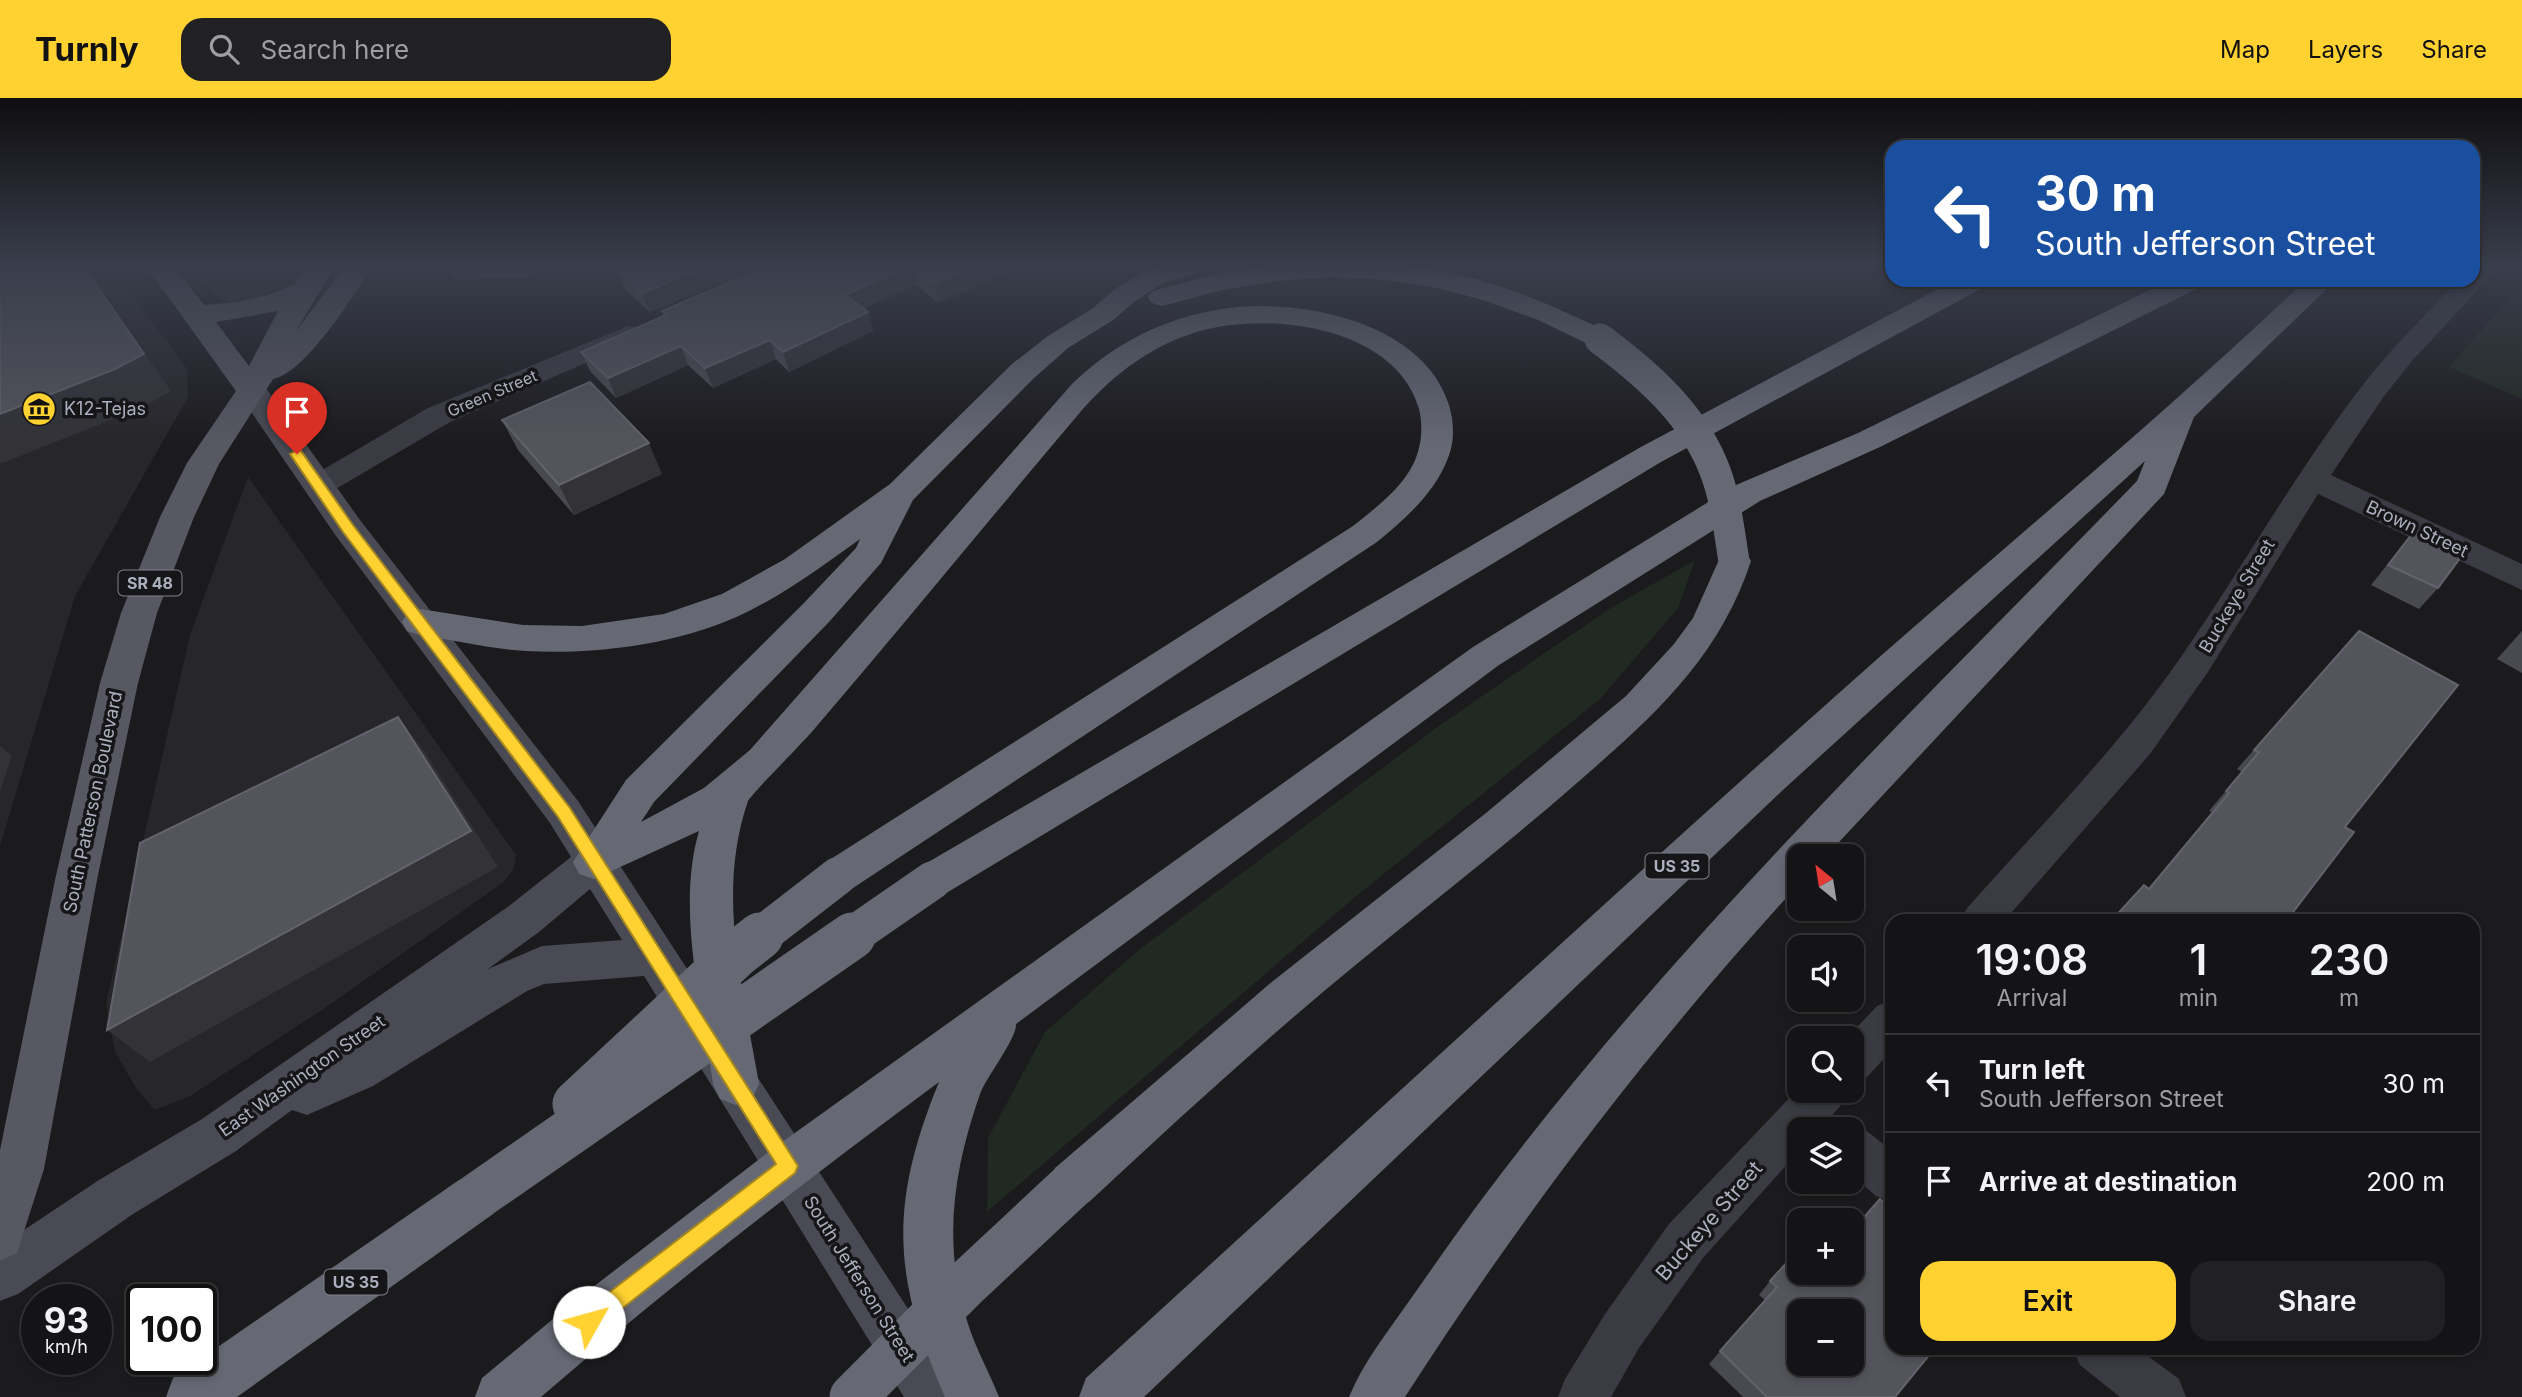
<!DOCTYPE html>
<html lang="en">
<head>
<meta charset="utf-8">
<style>
  :root { --surface:#141416; --page:#212123; --text:#f1f3f6; --muted:#9d9ea1; --line:#333335; --accent:#ffd131 }
  body { margin:0; font-family:Inter,sans-serif; background:var(--page); color:var(--text); height:100vh; display:flex; flex-direction:column; font-size:26px; white-space:nowrap }
  * { box-sizing:border-box; margin:0 }
  p { font-size:23px; color:var(--muted) }
  .icon { flex:none; width:38px; height:38px; fill:none; stroke:currentColor; stroke-width:2; stroke-linecap:round; stroke-linejoin:round }
  .map { position:relative; flex:1; overflow:hidden }
  .sheet { position:absolute; left:1885px; top:816px; width:595px; height:441px; display:flex; flex-direction:column; background:var(--surface); border-radius:21px; box-shadow:0 4px 10px #0003,0 0 0 2px var(--line) }
  .sheet>* { flex:none }
  .guide { position:absolute; left:1885px; top:42px; width:595px; height:147px; border-radius:21px; box-shadow:0 4px 10px #0003,0 0 0 2px var(--line); background:#1a4fa0; color:#fff; overflow:hidden }
  .needle { width:46px; rotate:330deg }
  .buttons { position:absolute; left:1787px; top:746px; display:grid; gap:14px }
  .buttons a { display:grid; place-items:center; width:77px; height:77px; border-radius:14px; background:var(--surface); box-shadow:0 4px 10px #0003,0 0 0 2px var(--line); font-size:35px }
  .speed { position:absolute; left:21px; top:1186px; display:flex; gap:14px; font-size:35px; font-weight:700; text-align:center }
  .speed>* { display:grid; place-content:center; width:91px; height:91px; border-radius:50%; background:var(--surface); box-shadow:0 4px 10px #0003,0 0 0 2px var(--line); line-height:1 }
  .speed small { font-size:18px; font-weight:400 }
  .speed .limit { border:4px solid #111; border-radius:10px; background:#fff; color:#111 }
  .pin { position:absolute; display:grid; place-items:center; width:60px; height:60px; color:#fff; margin:-72px -30px; border-radius:50% 50% 50% 0; rotate:-45deg; box-shadow:0 0 7px #0007 }
  .pin .icon { rotate:45deg }
  .me { position:absolute; width:77px; margin:-38px; rotate:52deg; stroke-linejoin:round; filter:drop-shadow(0 0 5px #0008) }
  .turn { display:flex; align-items:center; gap:24px; height:147px; padding:0 35px; font-size:32px }
  .turn .icon { width:91px; height:91px; stroke-width:2.5 }
  .turn b { display:block; font-size:49px; line-height:60px }
  .eta { display:flex; justify-content:space-evenly; align-items:center; height:119px; text-align:center }
  .eta b { font-size:42px; font-weight:600; line-height:49px }
  .button { display:flex; gap:14px; margin-top:auto; padding:14px 35px }
  .button a { flex:1; height:80px; border-radius:21px; background:var(--accent); color:#111; font-size:28px; font-weight:600; line-height:80px; text-align:center }
  .button a+a { background:var(--page); color:var(--text) }
  ul { padding:0; list-style:none }
  li { display:flex; align-items:center; gap:21px; height:98px; padding:0 35px; border-top:2px solid var(--line) }
  li div { flex:1 }
  li b { display:block; font-size:26px }
  li em { font-style:normal }
  header { display:flex; align-items:center; gap:42px; box-sizing:border-box; height:98px; padding:0 35px; background:var(--accent); color:#111 }
  header strong { font-size:33px }
  nav { display:flex; gap:38px; margin-inline-start:auto; font-size:24px }
  .search { width:490px; height:63px; background:var(--page); display:flex; align-items:center; gap:18px; box-sizing:border-box; padding:0 24px; border-radius:21px; color:var(--muted); font-size:26px }
  .map>svg:first-child { display:block }
  .built { fill:#27262a }
  .green { fill:#202922 }
  .lines { fill:none; stroke-linecap:round; stroke-linejoin:round }
  .street { fill:#3b3b43; fill-rule:evenodd }
  .secondary { fill:#494a53; fill-rule:evenodd }
  .primary { fill:#575862; fill-rule:evenodd }
  .highway { fill:#666974; fill-rule:evenodd }
  .highway-bridge-far2 { stroke:#666974; stroke-width:31 }
  .highway-bridge-far1 { stroke:#666974; stroke-width:38 }
  .highway-bridge { stroke:#666974; stroke-width:47 }
  .wall { fill:#494a50 }
  .shaded-wall { fill:#323237 }
  .building { fill:#54555c; stroke:#62636b; stroke-width:2; fill-rule:evenodd }
  .route { fill:#ffd131; stroke:#a68820; stroke-width:2 }
  .labels { text-anchor:middle; stroke-width:7; stroke-linejoin:round; paint-order:stroke }
  .far-street-label { font-size:16px; fill:#acafbe; stroke:#161518 }
  .shield { fill:#161518; stroke:#7f818c; stroke-width:2 }
  .shield-label { font-size:16px; font-weight:bold; fill:#acafbe }
  .poi-label { font-size:18px; fill:#acafbe; stroke:#161518; text-anchor:start }
  .street-label { font-size:18px; fill:#acafbe; stroke:#161518 }
  .near-street-label { font-size:21px; fill:#acafbe; stroke:#161518 }
</style>
</head>
<body>
<header>
<strong>Turnly</strong>
<div class="search"><svg class="icon" aria-label="search" viewBox="0 0 24 24"><circle cx="10" cy="10" r="6"/><path d="M15 15l6 6"/></svg>Search here</div>
<nav><a>Map</a><a>Layers</a><a>Share</a></nav>
</header>
<div class="map">
<svg width="2522" height="1299" viewBox="0 0 2522 1299">
  <rect width="100%" height="100%" fill="#1b1a1d"/>
  <g class="built">
    <polygon points="0,168 111,168 187,271 188,299 75,498 0,748"/>
    <polygon points="192,168 292,168 281,187 259,201 232,205 217,199"/>
    <polygon points="248,379 516,757 514,770 504,784 325,910 190,998 155,1012 136,990 115,954 106,905 190,537"/>
  </g>
  <g class="green">
    <polygon points="2522,187 2522,301 2449,269"/>
    <polygon points="1695,462 1678,510 1600,601 1354,800 987,1114 988,1040 1045,934 1140,851 1440,627 1609,511"/>
  </g>
  <g class="lines">
    <g class="street">
      <path d="M 2473,168 L 2500,168 L 2412,263 L 2384,298 L 2331,377 L 2522,466 L 2522,492 L 2318,396 L 2208,574 L 2150,656 L 2005,822 L 1961,822 L 1967,810 C 2041,727 2120,648 2183,556 C 2245,466 2298,370 2366,283 C 2394,247 2427,215 2459,182 L 2473,182 Z"/>
      <polygon points="628,228 638,230 642,236 638,242 450,324 329,395 318,398 307,395 302,388 307,381 428,310"/>
      <polygon points="1892,902 1892,952 1867,979 1852,985 1852,940 1847,940 1877,908"/>
      <polygon points="1799,990 1799,992 1848,992 1842,1006 1820,1031 1799,1031 1799,1053 1703,1160 1639,1250 1611,1299 1558,1299 1565,1281 1605,1216 1669,1126"/>
      <polygon points="1852,1027 1868,1034 1892,1053 1892,1104 1876,1098 1852,1077 1852,1031 1844,1031"/>
      <polygon points="2072,1250 2137,1250 2179,1281 2186,1299 2120,1299 2080,1267"/>
    </g>
    <path class="secondary" d="M 252,284 L 263,286 L 360,422 L 578,703 L 953,1280 L 960,1299 L 904,1299 L 644,878 L 544,886 L 527,893 L 373,988 L 307,1017 L 292,1012 L 236,1053 L 133,1116 L 18,1196 L 0,1203 L 0,1148 L 99,1082 L 202,1021 L 509,808 L 571,759 L 550,725 L 336,438 L 237,293 L 241,286 ZM 590,791 L 622,842 L 542,848 L 488,871 L 539,834 Z"/>
    <path class="primary" d="M 146,168 L 174,168 L 204,207 L 238,204 L 268,197 L 295,186 L 307,168 L 335,168 L 296,233 L 345,168 L 373,168 C 354,196 306,275 273,281 L 219,366 L 194,419 L 157,515 L 138,585 L 97,782 L 44,1071 L 17,1155 L 0,1163 L 0,1052 L 55,782 L 100,585 L 121,515 L 160,419 L 187,365 L 236,293 ZM 278,213 L 249,268 L 216,224 Z"/>
    <g class="highway">
      <path d="M 1161,168 L 1204,168 L 1200,174 L 1165,184 L 1135,203 L 1113,222 L 1068,250 L 1034,280 L 913,402 L 881,465 L 829,524 L 654,704 L 641,724 L 704,690 L 750,652 L 1072,286 C 1114,245 1164,220 1222,211 C 1298,199 1423,223 1449,307 C 1454,324 1455,343 1448,360 C 1435,395 1405,421 1377,444 L 853,790 L 838,795 L 823,790 L 817,778 L 823,766 L 1353,428 C 1373,412 1396,395 1410,372 C 1421,354 1424,331 1419,311 C 1396,229 1270,213 1200,233 C 1152,247 1115,275 1082,312 C 993,417 906,524 816,629 C 806,642 751,696 748,703 C 716,796 743,892 759,986 L 752,1001 L 736,1007 L 720,1001 L 713,986 C 702,906 676,812 699,733 L 594,781 L 579,776 L 573,764 L 626,682 L 803,506 L 856,450 L 860,441 C 824,467 789,493 749,513 C 683,546 598,557 525,553 C 490,551 455,542 420,537 L 407,533 L 402,524 L 407,515 L 420,511 L 523,527 L 582,528 L 664,516 L 722,496 L 785,461 L 890,386 L 1012,266 L 1048,238 L 1093,210 L 1115,191 L 1145,172 Z"/>
      <path d="M 1265,168 C 1311,168 1358,164 1404,168 C 1476,173 1546,204 1610,235 L 1615,241 L 1610,247 L 1600,250 L 1590,247 L 1536,221 L 1483,202 L 1438,190 L 1386,182 L 1331,179 L 1276,183 L 1222,192 L 1162,208 L 1152,205 L 1148,199 L 1152,193 L 1219,175 Z"/>
      <polygon points="1955,182 1990,182 1986,188 1661,364 948,794 933,799 918,794 912,782 918,770 1639,350"/>
      <path d="M 2170,182 L 2206,182 L 2202,188 L 1880,349 L 1760,403 L 1499,567 L 1016,926 C 1017,940 987,978 980,996 C 953,1073 942,1147 968,1226 C 976,1251 989,1274 999,1299 L 945,1299 C 892,1179 889,1106 939,984 C 803,1085 669,1188 541,1299 L 475,1299 L 482,1280 L 571,1206 L 771,1052 L 1473,549 L 1736,387 L 1858,335 Z"/>
      <path d="M 2306,182 L 2336,182 L 2194,319 L 2164,396 L 1826,758 L 1799,758 L 1799,786 C 1653,945 1522,1117 1405,1299 L 1349,1299 C 1363,1265 1386,1236 1407,1206 C 1434,1168 1460,1130 1488,1093 C 1681,836 1914,613 2137,383 L 2145,363 L 1784,691 L 1144,1299 L 1079,1299 L 1086,1280 C 1334,1054 1580,826 1830,603 C 1988,462 2152,328 2306,182 Z"/>
      <path d="M 1734,451 L 1746,455 L 1751,463 C 1718,564 1648,623 1570,691 C 1501,751 1428,807 1358,865 C 1265,941 1177,1022 1089,1104 L 1072,1110 L 1055,1104 L 1048,1087 L 1055,1070 L 1273,883 L 1486,715 L 1626,598 L 1674,546 L 1693,520 L 1722,455 Z"/>
      <polygon points="476,1075 493,1082 500,1099 493,1116 237,1299 166,1299 173,1280 459,1082"/>
    </g>
    <path class="highway-bridge-far2" d="M 1600,241 C 1647,276 1694,317 1715,373 C 1726,402 1729,433 1734,463"/>
    <g class="highway-bridge-far1">
      <polyline points="758,840 838,778"/>
      <polyline points="849,840 933,782"/>
    </g>
    <g class="highway-bridge">
      <polyline points="576,1006 737,856 760,838"/>
      <polyline points="476,1099 852,838"/>
      <polyline points="853,1299 967,1185 1072,1087"/>
    </g>
  </g>
  <g class="wall">
    <polygon points="449,168 534,168 528,179 456,182"/>
    <polygon points="761,168 650,214 625,191 617,171"/>
    <polygon points="767,168 1014,168 1014,171 938,205 916,186 864,210 868,214 873,233 789,274 776,261 713,290 688,267 616,300 590,273 581,254 664,218 662,213"/>
    <polygon points="502,322 662,376 574,417 518,352"/>
    <polygon points="2415,432 2438,490 2419,511 2371,487"/>
    <polygon points="2359,533 2345,729 2149,790 2212,714 2209,713 2242,674 2237,671"/>
    <polygon points="2522,533 2522,575 2497,561"/>
    <polygon points="1770,1183 1895,1299 1743,1299 1709,1266 1765,1202 1759,1197"/>
  </g>
  <g class="shaded-wall">
    <polygon points="83,168 84,168 171,293 143,309 0,366 0,316"/>
    <polygon points="523,168 534,168 528,179"/>
    <polygon points="708,168 761,168 650,214 642,195"/>
    <polygon points="910,168 912,168 916,186 851,216 845,197"/>
    <polygon points="975,168 1014,168 1014,171 938,205 934,185"/>
    <polygon points="868,214 873,233 789,274 783,254"/>
    <polygon points="770,242 776,261 713,290 705,270"/>
    <polygon points="681,248 688,267 616,300 608,280"/>
    <polygon points="649,345 662,376 574,417 559,387"/>
    <polygon points="398,619 426,656 498,769 150,964 107,932"/>
    <polygon points="0,648 12,658 0,693"/>
  </g>
  <g class="building">
    <polygon points="0,168 83,168 144,256 115,271 0,316"/>
    <polygon points="626,168 708,168 642,195 617,171"/>
    <polygon points="767,168 910,168 845,197 868,214 783,254 770,242 705,270 681,248 608,280 581,254 666,217 662,213"/>
    <polygon points="912,168 975,168 934,185"/>
    <polygon points="590,284 649,345 559,387 502,322"/>
    <polygon points="2415,432 2464,455 2438,490 2388,467"/>
    <polygon points="2359,533 2458,587 2345,729 2354,734 2287,822 2112,822 2144,787 2149,791 2229,695 2226,693 2259,654 2254,652"/>
    <polygon points="398,619 471,733 107,932 140,745"/>
    <path d="M 1880,1101 L 1892,1111 L 1892,1250 L 1935,1250 L 1895,1299 L 1767,1299 L 1720,1253 L 1777,1189 L 1770,1183 L 1799,1151 L 1799,1174 L 1852,1174 L 1852,1133 ZM 1799,1213 L 1852,1213 L 1852,1265 L 1799,1265 Z"/>
  </g>
  <linearGradient id="sky" x2="0" y2="1"><stop stop-color="#0f0e10"/><stop offset="0.48" stop-color="#393e4c"/><stop offset="1" stop-color="#393e4c" stop-opacity="0"/></linearGradient>
  <rect width="2522" height="349" fill="url(#sky)"/>
  <polygon class="route" points="297,352 301,353 353,427 570,710 798,1068 795,1075 596,1231 589,1235 581,1231 578,1224 581,1216 776,1066 558,719 343,434 290,356"/>
  <defs>
    <g id="museum-disc" transform="scale(1.75)"><circle r="9.5" fill="#ffd131" stroke="#161518"/><path d="M0-6L6-3V-2H-6V-3ZM-5-1h2V3h-2ZM-1-1h2V3h-2ZM3-1h2V3H3ZM-6 4H6V6H-6Z" fill="#111"/></g>
  </defs>
  <g fill-rule="evenodd">
    <use href="#museum-disc" x="39" y="311"/>
  </g>
  <g class="labels">
    <g class="far-street-label">
      <text transform="translate(492 295) rotate(-23)" y="6">Green Street</text>
    </g>
    <g class="shield">
      <rect x="118.5" y="472.5" width="63" height="25" rx="5"/>
      <rect x="1645.5" y="755.5" width="63" height="25" rx="5"/>
      <rect x="324.5" y="1171.5" width="63" height="25" rx="5"/>
    </g>
    <g class="shield-label">
      <text x="150" y="491">SR 48</text>
      <text x="1677" y="774">US 35</text>
      <text x="356" y="1190">US 35</text>
    </g>
    <g class="poi-label">
      <text x="64" y="317">K12-Tejas</text>
    </g>
    <g class="street-label">
      <text transform="translate(2417 431) rotate(25)" y="6">Brown Street</text>
      <text transform="translate(2237 498) rotate(-59)" y="6">Buckeye Street</text>
      <text transform="translate(93 704) rotate(-78)" y="6">South Patterson Boulevard</text>
      <text transform="translate(302 978) rotate(-35)" y="6">East Washington Street</text>
      <text transform="translate(859 1181) rotate(58)" y="6">South Jefferson Street</text>
    </g>
    <g class="near-street-label">
      <text transform="translate(1709 1123) rotate(-49)" y="7">Buckeye Street</text>
    </g>
  </g>
</svg>
<div class="buttons">
<a><svg class="needle" viewBox="-14 -14 28 28"><path d="M0-13l5 13h-10z" fill="#e53935"/><path d="M0 13l5-13h-10z" fill="#9d9ea1"/></svg></a>
<a><svg class="icon" aria-label="sound" viewBox="0 0 24 24"><path d="M4 9h4l5-4v14l-5-4H4zM17 9q2 3 0 6"/></svg></a>
<a><svg class="icon" aria-label="search" viewBox="0 0 24 24"><circle cx="10" cy="10" r="6"/><path d="M15 15l6 6"/></svg></a>
<a><svg class="icon" aria-label="layers" viewBox="0 0 24 24"><path d="M12 4l9 5-9 5-9-5zM3 14l9 5 9-5"/></svg></a>
<a>+</a>
<a>−</a>
</div>
<div class="speed"><div>93<small>km/h</small></div><div class="limit">100</div></div>
<div class="pin" style="left:297px;top:356px;background:#d93025"><svg class="icon" aria-label="arrive" viewBox="0 0 24 24"><path d="M6 21V4h12l-3 4 3 4H6"/></svg></div>
<svg class="me" style="left:589px;top:1224px" viewBox="-20 -20 40 40"><circle r="19" fill="#fff"/><path d="M0-13L10 11 0 6-10 11z" fill="#ffd131"/></svg>
<div class="guide">
<div class="turn"><svg class="icon" aria-label="left" viewBox="0 0 24 24"><path d="M17 20v-9H6M10 6l-5 5 5 5"/></svg><div><b>30 m</b>South Jefferson Street</div></div>
</div>
<section class="sheet">
<div class="eta">
<div><b>19:08</b><p>Arrival</p></div>
<div><b>1</b><p>min</p></div>
<div><b>230</b><p>m</p></div>
</div>
<ul>
<li><svg class="icon" aria-label="left" viewBox="0 0 24 24"><path d="M17 20v-9H6M10 6l-5 5 5 5"/></svg><div><b>Turn left</b><p>South Jefferson Street</p></div><em>30 m</em></li>
<li><svg class="icon" aria-label="arrive" viewBox="0 0 24 24"><path d="M6 21V4h12l-3 4 3 4H6"/></svg><div><b>Arrive at destination</b></div><em>200 m</em></li>
</ul>
<div class="button"><a>Exit</a><a>Share</a></div>
</section>
</div>
</body>
</html>
